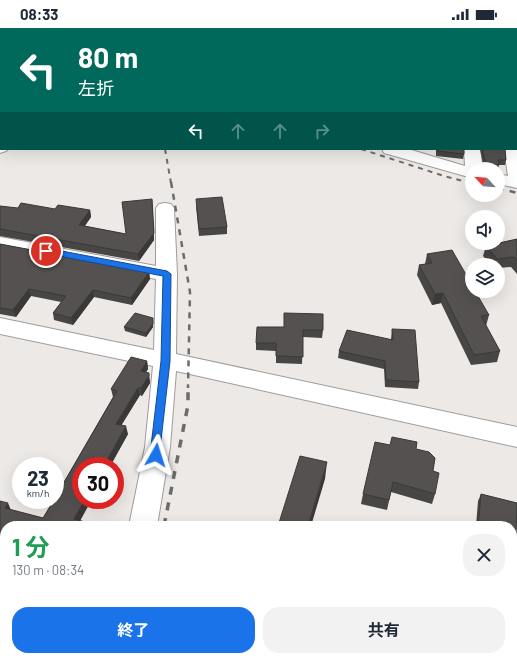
<!DOCTYPE html>
<html lang="ja">
<head>
<meta charset="utf-8">
<style>
  :root { --surface:#fff; --page:#f2f2f3; --text:#1f2937; --muted:#747a83; --accent:#1a73e8 }
  body { margin:0; font-family:Barlow,"Noto Sans JP",sans-serif; background:var(--page); color:var(--text); height:100vh; display:flex; flex-direction:column; font-size:15px; white-space:nowrap }
  * { box-sizing:border-box; margin:0 }
  p { font-size:13px; color:var(--muted) }
  .icon { flex:none; width:22px; height:22px; fill:none; stroke:currentColor; stroke-width:2; stroke-linecap:round; stroke-linejoin:round }
  .map { position:relative; flex:1; overflow:hidden }
  .details { position:absolute; left:0px; top:493px; width:517px; height:140px; display:flex; flex-direction:column; background:var(--surface); border-radius:16px 16px 0 0; box-shadow:0 4px 16px #0002 }
  .details>* { flex:none }
  .hud { position:absolute; left:0px; top:0px; width:517px; height:122px; box-shadow:0 4px 16px #0002; background:#00695c; color:#fff; overflow:hidden }
  .needle { width:26px; rotate:296deg }
  .buttons { position:absolute; left:465px; top:134px; display:grid; gap:8px }
  .buttons a { display:grid; place-items:center; width:40px; height:40px; border-radius:50%; background:var(--surface); box-shadow:0 4px 16px #0002; font-size:20px }
  .speed { position:absolute; left:12px; top:429px; display:flex; gap:8px; font-size:20px; font-weight:700; text-align:center }
  .speed>* { display:grid; place-content:center; width:52px; height:52px; border-radius:50%; background:var(--surface); box-shadow:0 4px 16px #0002; line-height:1 }
  .speed small { font-size:10px; font-weight:400 }
  .speed .limit { border:6px solid #d22; background:#fff; color:#111 }
  .pin { position:absolute; display:grid; place-items:center; width:34px; height:34px; color:#fff; margin:-17px; border:2px solid #fff; border-radius:50%; box-shadow:0 1px 4px #0007 }
  .me { position:absolute; width:44px; margin:-22px; rotate:6deg; stroke-linejoin:round; filter:drop-shadow(0 0 3px #0008) }
  .turn { display:flex; align-items:center; gap:14px; height:84px; padding:0 12px; font-size:18px }
  .turn .icon { width:52px; height:52px; stroke-width:2.5 }
  .turn b { display:block; font-size:28px; line-height:34px }
  .lanes { display:flex; align-items:center; height:38px; padding:0 12px; background:#0003; justify-content:center; gap:20px; direction:ltr }
  .lanes .off { opacity:.35 }
  .round { display:grid; place-items:center; flex:none; width:42px; height:42px; border-radius:16px; background:var(--page) }
  .summary { display:flex; align-items:center; justify-content:space-between; height:68px; padding:0 12px }
  h1 { font-size:24px; font-weight:700; line-height:30px; color:#1e9e55 }
  .primary-button { display:flex; gap:8px; margin-top:auto; padding:8px 12px }
  .primary-button a { flex:1; height:46px; border-radius:16px; background:var(--accent); color:#fff; font-size:16px; font-weight:700; line-height:46px; text-align:center }
  .primary-button a+a { background:var(--page); color:var(--text) }
  .status { display:flex; justify-content:space-between; align-items:center; height:28px; padding:0 20px; background:var(--surface); direction:ltr }
  .status svg { height:11px; fill:currentColor }
  .map>svg:first-child { display:block }
  .lines { fill:none; stroke-linecap:round; stroke-linejoin:round }
  .minor-casing { stroke:#9f9c9a; stroke-width:2 }
  .minor { fill:#fff; fill-rule:evenodd }
  .rail-far2 { stroke:#6e6c6b; stroke-width:2; stroke-dasharray:5 5; stroke-linecap:butt }
  .rail-far1 { stroke:#6e6c6b; stroke-width:2.5; stroke-dasharray:6 6; stroke-linecap:butt }
  .rail { stroke:#6e6c6b; stroke-width:3.5; stroke-dasharray:8 8; stroke-linecap:butt }
  .wall { fill:#484645 }
  .shaded-wall { fill:#3b3938 }
  .building { fill:#545150; stroke:#3b3938 }
  .route { fill:#1a73e8; stroke:#114b97 }
</style>
</head>
<body>
<div class="status"><b>08:33</b><svg viewBox="0 0 49 12"><path d="M0 12V9h3v3zM5 12V6h3v6zM10 12V3h3v9zM15 12V0h3v12zM26 1h20v11H26zM47 4h2v5h-2z"/></svg></div>
<div class="map">
<svg width="517" height="633" viewBox="0 0 517 633">
  <rect width="100%" height="100%" fill="#ece9e7"/>
  <g class="lines">
    <g class="minor-casing">
      <g id="minor">
        <polygon points="132,0 146,0 147,1 133,1"/>
        <rect x="516" y="25" width="1" height="8"/>
        <polygon points="516,67 517,68 517,79 516,78"/>
        <polygon points="0,114 1,121 8,121 6,123 0,125"/>
        <polygon points="516,117 517,117 517,160 498,156 498,146 508,148 504,121 516,121"/>
        <polygon points="382,121 408,121 465,138 464,121 480,121 483,141 472,141 472,150 384,125"/>
        <polygon points="165,175 171,176 174,180 177,246 176,326 517,399 517,419 176,343 170,419 157,498 129,498 145,419 153,338 0,306 0,290 154,322 156,251 0,221 0,209 156,238 156,180 159,176"/>
        <polygon points="0,536 5,537 5,563 0,562"/>
        <polygon points="99,628 129,628 127,633 97,633"/>
      </g>
    </g>
    <use href="#minor" class="minor"/>
    <g class="rail-far2">
      <polyline points="165,121 171,155"/>
      <polyline points="361,121 444,148 471,155"/>
    </g>
    <g class="rail-far1">
      <polyline points="171,154 190,264 188,360"/>
      <polyline points="467,154 472,155"/>
      <polyline points="498,160 517,165"/>
    </g>
    <g class="rail">
      <polyline points="164,498 188,377 188,359"/>
      <polyline points="136,633 137,628"/>
    </g>
  </g>
  <g class="wall">
    <polygon points="436,121 464,121 464,126 463,131 436,128"/>
    <polygon points="480,121 505,121 506,132 505,137 499,137 498,141 484,141"/>
    <polygon points="152,171 154,212 139,233 0,208 0,178 11,180 90,182 91,189 85,198 126,206"/>
    <polygon points="196,178 227,199 227,206 199,208"/>
    <polygon points="517,211 517,246 511,239 498,240 498,237 491,237 483,228 486,218"/>
    <polygon points="0,216 149,244 150,251 132,277 94,269 73,297 54,292 53,285 61,274 31,268 16,289 0,286"/>
    <polygon points="427,226 489,287 486,298 500,323 497,334 471,337 441,275 432,277 417,247 419,237 425,236"/>
    <polygon points="153,290 153,299 146,309 125,303 124,299"/>
    <polygon points="284,299 323,302 322,310 303,309 302,336 276,335 276,323 256,322 256,315"/>
    <polygon points="392,301 419,354 418,361 385,359 384,341 338,330 339,323 391,311"/>
    <polygon points="147,333 148,341 146,344 150,353 150,355 142,368 140,367 121,397 128,406 80,493 5,498 5,527 0,526 0,473 11,482 43,490 113,369 111,361"/>
    <polygon points="416,421 433,443 435,466 432,476 391,464 387,482 361,476 363,466"/>
    <polygon points="481,466 517,475 516,508 512,515 512,498 476,498 478,473"/>
    <polygon points="5,555 5,597 0,605 0,556"/>
  </g>
  <g class="shaded-wall">
    <polygon points="1,89 1,98 0,99 0,90"/>
    <polygon points="152,171 154,212 139,233 138,226"/>
    <polygon points="90,182 91,189 80,204 79,197"/>
    <polygon points="149,244 150,251 132,277 131,270"/>
    <polygon points="29,261 31,268 16,289 13,282"/>
    <polygon points="93,262 94,269 73,297 71,290"/>
    <polygon points="443,265 441,275 432,277 435,266"/>
    <polygon points="153,290 153,299 146,309 146,305"/>
    <polygon points="147,333 148,341 142,350 141,343"/>
    <polygon points="149,345 150,355 142,368 141,360"/>
    <polygon points="138,360 140,367 118,403 116,396"/>
    <polygon points="126,398 128,406 110,438 104,438"/>
    <polygon points="327,434 325,451 311,498 308,498"/>
    <polygon points="85,472 91,472 77,498 74,491"/>
    <polygon points="8,475 11,482 8,487 5,480"/>
    <polygon points="1,587 5,594 5,597 0,605 0,590"/>
    <polygon points="53,628 61,628 58,633 51,633"/>
  </g>
  <g class="building">
    <rect x="425" y="0" width="79" height="1"/>
    <polygon points="0,36 1,36 1,89 0,90 0,87 1,86 1,77 0,76"/>
    <polygon points="517,40 517,51 516,50 516,41"/>
    <polygon points="516,51 517,54 517,61 516,62"/>
    <polygon points="516,74 517,74 517,111 516,111 516,113"/>
    <polygon points="437,121 464,121 464,126 437,123"/>
    <polygon points="482,121 505,121 506,132 498,132 499,137 486,136"/>
    <polygon points="222,169 227,199 199,201 196,171"/>
    <polygon points="152,171 154,205 138,226 0,201 0,178 18,180 21,175 55,181 58,177 90,182 79,197 126,206 122,174"/>
    <polygon points="517,211 517,232 514,229 497,231 486,218"/>
    <polygon points="0,216 149,244 131,270 93,262 71,290 53,285 66,268 29,261 13,282 0,280"/>
    <polygon points="452,222 472,257 472,263 475,263 489,287 481,288 500,323 474,327 443,265 435,266 419,237 432,235 427,226"/>
    <polygon points="135,285 153,290 153,296 146,305 124,299"/>
    <polygon points="284,285 323,286 323,302 303,302 303,329 276,328 276,315 256,315 257,299 284,299"/>
    <polygon points="392,301 415,302 419,354 386,352 385,333 339,323 347,302 393,312"/>
    <polygon points="131,329 147,333 141,343 149,345 149,348 141,360 138,360 116,396 126,398 104,438 81,438 81,472 85,472 74,491 100,498 5,498 5,521 0,520 0,473 8,475 5,480 43,490 54,472 55,472 55,470 117,363 111,361"/>
    <polygon points="392,409 417,414 416,421 429,424 435,430 433,443 439,445 435,466 393,454 389,472 363,466 375,414 390,417"/>
    <polygon points="300,428 327,434 308,498 278,498"/>
    <polygon points="481,466 517,475 516,508 512,508 512,498 478,498"/>
    <polygon points="2,554 5,555 5,589 1,587 0,590 0,556"/>
    <polygon points="0,624 5,625 5,628 53,628 51,633 0,633"/>
  </g>
  <polygon class="route" points="46,220 167,243 171,246 170,333 159,430 156,431 152,430 150,427 161,333 163,248 43,225 43,221"/>
</svg>
<div class="buttons">
<a><svg class="needle" viewBox="-14 -14 28 28"><path d="M0-13l5 13h-10z" fill="#e53935"/><path d="M0 13l5-13h-10z" fill="#747a83"/></svg></a>
<a><svg class="icon" aria-label="sound" viewBox="0 0 24 24"><path d="M4 9h4l5-4v14l-5-4H4zM17 9q2 3 0 6"/></svg></a>
<a><svg class="icon" aria-label="layers" viewBox="0 0 24 24"><path d="M12 4l9 5-9 5-9-5zM3 14l9 5 9-5"/></svg></a>
</div>
<div class="speed"><div>23<small>km/h</small></div><div class="limit">30</div></div>
<div class="pin" style="left:46px;top:223px;background:#d93025"><svg class="icon" aria-label="arrive" viewBox="0 0 24 24"><path d="M6 21V4h12l-3 4 3 4H6"/></svg></div>
<svg class="me" style="left:156px;top:427px" viewBox="-20 -20 40 40"><path d="M0-17L14 15 0 8-14 15z" fill="#1a73e8" stroke="#fff" stroke-width="4"/></svg>
<div class="hud">
<div class="turn"><svg class="icon" aria-label="left" viewBox="0 0 24 24"><path d="M17 20v-9H6M10 6l-5 5 5 5"/></svg><div><b>80 m</b>左折</div></div>
<div class="lanes"><svg class="icon" aria-label="left" viewBox="0 0 24 24"><path d="M17 20v-9H6M10 6l-5 5 5 5"/></svg><svg class="icon off" aria-label="ahead" viewBox="0 0 24 24"><path d="M12 20V5M6 11l6-6 6 6"/></svg><svg class="icon off" aria-label="ahead" viewBox="0 0 24 24"><path d="M12 20V5M6 11l6-6 6 6"/></svg><svg class="icon off" aria-label="right" viewBox="0 0 24 24"><path d="M7 20v-9h11M14 6l5 5-5 5"/></svg></div>
</div>
<section class="details">
<div class="summary"><div><h1>1 分</h1><p>130 m · 08:34</p></div><a class="round"><svg class="icon" aria-label="close" viewBox="0 0 24 24"><path d="M6 6l12 12M18 6L6 18"/></svg></a></div>
<div class="primary-button"><a>終了</a><a>共有</a></div>
</section>
</div>
</body>
</html>
